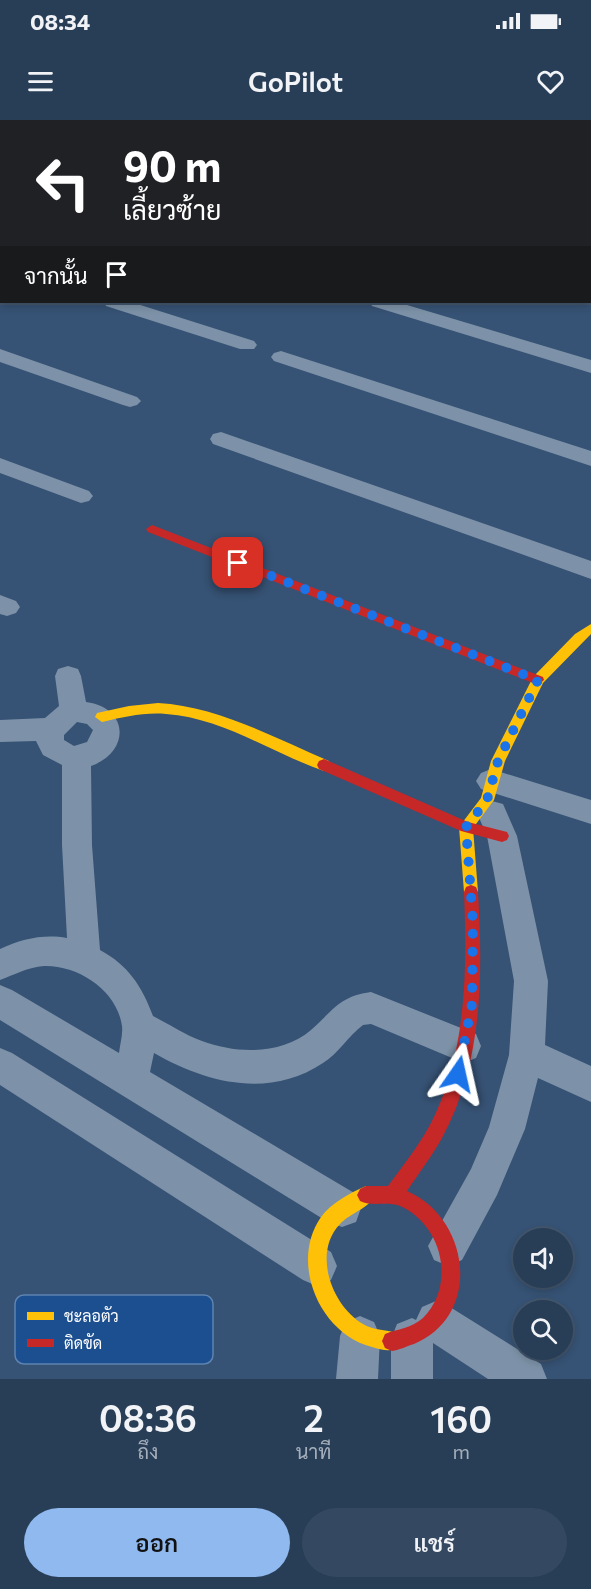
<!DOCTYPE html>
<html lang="th">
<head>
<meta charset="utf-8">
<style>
  :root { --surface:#283e57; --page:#344961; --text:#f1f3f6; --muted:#a5aeba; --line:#44576d; --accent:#90b9f0 }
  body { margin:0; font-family:Commissioner,Sarabun,sans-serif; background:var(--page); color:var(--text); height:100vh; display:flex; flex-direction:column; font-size:22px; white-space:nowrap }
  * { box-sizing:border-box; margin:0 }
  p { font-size:20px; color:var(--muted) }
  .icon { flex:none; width:33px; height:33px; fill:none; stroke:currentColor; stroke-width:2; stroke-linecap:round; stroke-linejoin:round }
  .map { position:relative; height:1259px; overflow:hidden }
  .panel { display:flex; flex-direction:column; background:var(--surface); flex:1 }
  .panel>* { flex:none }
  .guide { position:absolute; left:0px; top:0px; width:591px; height:183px; box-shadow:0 3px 9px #0003,0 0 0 2px var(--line); background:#202124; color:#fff; overflow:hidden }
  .tools { position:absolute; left:513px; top:1108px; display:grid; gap:12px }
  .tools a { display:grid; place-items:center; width:60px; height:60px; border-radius:50%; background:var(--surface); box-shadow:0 3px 9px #0003,0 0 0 2px var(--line); font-size:30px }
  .pin { position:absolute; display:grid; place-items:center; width:51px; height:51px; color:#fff; margin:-26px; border-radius:12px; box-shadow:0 3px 9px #0006 }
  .me { position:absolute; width:66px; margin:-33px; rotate:11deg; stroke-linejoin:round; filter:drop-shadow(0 0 4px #0008) }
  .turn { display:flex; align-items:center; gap:21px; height:126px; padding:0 24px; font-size:27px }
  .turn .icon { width:78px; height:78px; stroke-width:2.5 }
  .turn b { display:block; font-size:42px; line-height:51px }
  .then { display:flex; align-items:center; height:57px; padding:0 24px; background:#0003; gap:12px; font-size:22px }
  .eta { display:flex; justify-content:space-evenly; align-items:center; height:102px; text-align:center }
  .eta b { font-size:36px; font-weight:600; line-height:42px }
  .primary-button { display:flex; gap:12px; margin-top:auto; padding:12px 24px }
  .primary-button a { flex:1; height:69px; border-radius:36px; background:var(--accent); color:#111; font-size:24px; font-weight:600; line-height:69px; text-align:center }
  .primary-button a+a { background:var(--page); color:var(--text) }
  .status { display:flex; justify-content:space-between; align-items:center; height:42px; padding:0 30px; background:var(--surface); direction:ltr }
  .status svg { height:16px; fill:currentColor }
  header { display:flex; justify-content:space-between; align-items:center; height:78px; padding:0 24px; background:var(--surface); font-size:27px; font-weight:600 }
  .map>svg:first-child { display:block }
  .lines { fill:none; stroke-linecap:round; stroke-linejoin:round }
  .street { fill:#7d92a8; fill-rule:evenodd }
  .slow { fill:#ffc107; fill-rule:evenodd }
  .jam { fill:#c62828; fill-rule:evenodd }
  .route { stroke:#1a73e8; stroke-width:10; stroke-dasharray:0 18 }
  .key { fill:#1b4f8f; stroke:#5f84b1; stroke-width:1.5 }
  .key-label { font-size:16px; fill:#fff }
</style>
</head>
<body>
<div class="status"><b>08:34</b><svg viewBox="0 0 49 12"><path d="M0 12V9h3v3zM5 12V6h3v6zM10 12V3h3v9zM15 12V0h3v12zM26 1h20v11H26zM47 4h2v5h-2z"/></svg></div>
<header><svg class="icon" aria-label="menu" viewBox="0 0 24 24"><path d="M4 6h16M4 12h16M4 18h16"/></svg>GoPilot<svg class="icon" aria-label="heart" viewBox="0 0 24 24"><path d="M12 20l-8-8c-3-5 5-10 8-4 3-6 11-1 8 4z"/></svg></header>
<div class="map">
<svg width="591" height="1259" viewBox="0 0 591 1259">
  <rect width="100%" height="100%" fill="#365274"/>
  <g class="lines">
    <g class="street">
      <polygon points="191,0 207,0 190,2"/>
      <polygon points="361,0 381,0 382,2 362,2"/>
      <polygon points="561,0 582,0 583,2 562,2"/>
      <rect x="590" y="48" width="1" height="10"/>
      <rect x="0" y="51" width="2" height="10"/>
      <polygon points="0,99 2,99 0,110"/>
      <rect x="590" y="103" width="1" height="11"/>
      <rect x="0" y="139" width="2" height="11"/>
      <rect x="590" y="166" width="1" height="12"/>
      <polygon points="104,182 131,182 254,221 257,225 254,229 240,229 106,186"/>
      <polygon points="370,182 397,182 591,240 591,253 372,186"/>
      <polygon points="0,229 137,277 141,281 137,285 130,287 123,285 0,242"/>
      <polygon points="281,231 591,331 591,346 274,241 271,237 274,233"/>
      <polygon points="221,312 591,441 591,459 213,324 210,319 213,314"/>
      <polygon points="0,338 89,371 93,376 89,381 81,383 0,353"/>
      <polygon points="0,475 16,481 20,487 16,493 7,496 0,494"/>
      <path d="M 68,546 L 78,549 L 81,556 L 86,582 C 130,588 130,632 91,646 L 92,725 L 100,830 C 128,845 142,866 153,896 C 169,904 185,915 202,921 C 237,934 282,935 311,910 C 333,891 339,876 371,872 L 476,914 L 481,926 L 476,938 L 464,943 L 371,904 L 363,905 C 348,916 339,933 323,943 C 269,979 206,963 154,933 L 150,952 L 356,1074 L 361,1088 L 356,1102 L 342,1107 L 328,1102 L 0,900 L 0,865 L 12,870 L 119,933 C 120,924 123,915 122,906 C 117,870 78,845 44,846 C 28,847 14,855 0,860 L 0,829 C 22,819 43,814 67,818 L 62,725 L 62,645 L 43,635 L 36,621 L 0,622 L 0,600 L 45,598 L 59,586 L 55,556 L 58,549 ZM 77,602 L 87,604 L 93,610 L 87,622 L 74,626 L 64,620 L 64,615 Z"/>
      <polygon points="491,649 591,680 591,704 481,669 476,661 481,653"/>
      <polygon points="492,681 503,684 517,716 548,861 545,925 591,946 591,982 538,958 525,1009 497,1075 462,1140 448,1146 434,1140 428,1126 471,1049 489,1007 509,935 514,861 487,716 477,693 481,684"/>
      <polygon points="0,928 12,933 331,1132 337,1146 331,1160 317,1166 303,1160 0,965"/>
      <polygon points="436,1181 450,1187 541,1244 547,1259 488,1259 433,1223 433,1259 391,1259 391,1219 397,1204 412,1198 416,1200 422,1187"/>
      <polygon points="360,1196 374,1202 380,1216 378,1259 336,1259 340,1216 346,1202"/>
    </g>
    <g class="slow">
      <polygon points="591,504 591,514 543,563 505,641 494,680 473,708 478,772 476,777 471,779 466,777 464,772 459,707 481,678 491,641 533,557 575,514"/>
      <path d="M 158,583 C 217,586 275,618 329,641 L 331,645 L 329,649 L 324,651 C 272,633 223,598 166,594 C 145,592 123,597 102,602 L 95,597 L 97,593 L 129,586 Z"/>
      <path d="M 366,1066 L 372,1069 L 375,1075 C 370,1088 350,1093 340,1104 C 312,1133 332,1186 363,1204 C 374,1211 387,1209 399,1214 L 402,1221 L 399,1228 C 390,1232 381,1230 372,1227 C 320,1214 289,1143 321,1097 C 331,1083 350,1073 366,1066 Z"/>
    </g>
    <g class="jam">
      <polygon points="152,405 543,557 544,560 538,565 533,563 148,412 146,409"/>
      <polygon points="324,639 468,702 507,712 509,716 507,720 502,722 461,711 319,649 317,645 319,641"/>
      <path d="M 471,765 L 476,767 L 478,772 C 483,855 483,943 442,1018 C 432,1036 419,1053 407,1071 C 470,1098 483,1195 414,1224 C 407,1226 400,1230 392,1231 L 385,1228 L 382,1221 L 385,1214 C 397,1209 412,1208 423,1198 C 456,1165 443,1105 400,1086 C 387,1081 372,1087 360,1081 L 357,1075 L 360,1069 L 366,1066 L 388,1066 C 404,1044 422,1022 434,997 C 467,928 467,847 464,772 L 466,767 Z"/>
    </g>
  </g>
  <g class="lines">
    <polyline class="route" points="238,443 538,560 498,641 487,680 466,707 473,803 472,884 458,954"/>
  </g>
  <rect x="15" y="1175" width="198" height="69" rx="9" class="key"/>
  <rect x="27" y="1192" width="27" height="8" fill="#ffc107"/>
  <rect x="27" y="1219" width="27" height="8" fill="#c62828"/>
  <g class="key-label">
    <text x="64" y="1202">ชะลอตัว</text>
    <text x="64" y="1229">ติดขัด</text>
  </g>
</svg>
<div class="tools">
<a><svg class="icon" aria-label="sound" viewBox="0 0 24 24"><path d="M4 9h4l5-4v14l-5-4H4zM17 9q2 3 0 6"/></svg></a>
<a><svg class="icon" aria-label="search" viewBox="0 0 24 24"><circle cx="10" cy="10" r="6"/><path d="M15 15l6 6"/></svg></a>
</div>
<div class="pin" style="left:238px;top:443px;background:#d93025"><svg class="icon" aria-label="arrive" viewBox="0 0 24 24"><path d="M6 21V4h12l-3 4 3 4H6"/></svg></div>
<svg class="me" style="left:458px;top:954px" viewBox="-20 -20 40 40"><path d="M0-17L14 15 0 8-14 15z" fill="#1a73e8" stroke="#fff" stroke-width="4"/></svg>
<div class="guide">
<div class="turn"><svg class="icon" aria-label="left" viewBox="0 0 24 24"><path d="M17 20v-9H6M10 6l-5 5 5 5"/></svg><div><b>90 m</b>เลี้ยวซ้าย</div></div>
<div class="then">จากนั้น<svg class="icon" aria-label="arrive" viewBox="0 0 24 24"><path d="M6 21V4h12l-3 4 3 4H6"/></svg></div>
</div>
</div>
<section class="panel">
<div class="eta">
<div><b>08:36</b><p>ถึง</p></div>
<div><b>2</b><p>นาที</p></div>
<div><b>160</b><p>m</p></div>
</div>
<div class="primary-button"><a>ออก</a><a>แชร์</a></div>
</section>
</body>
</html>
